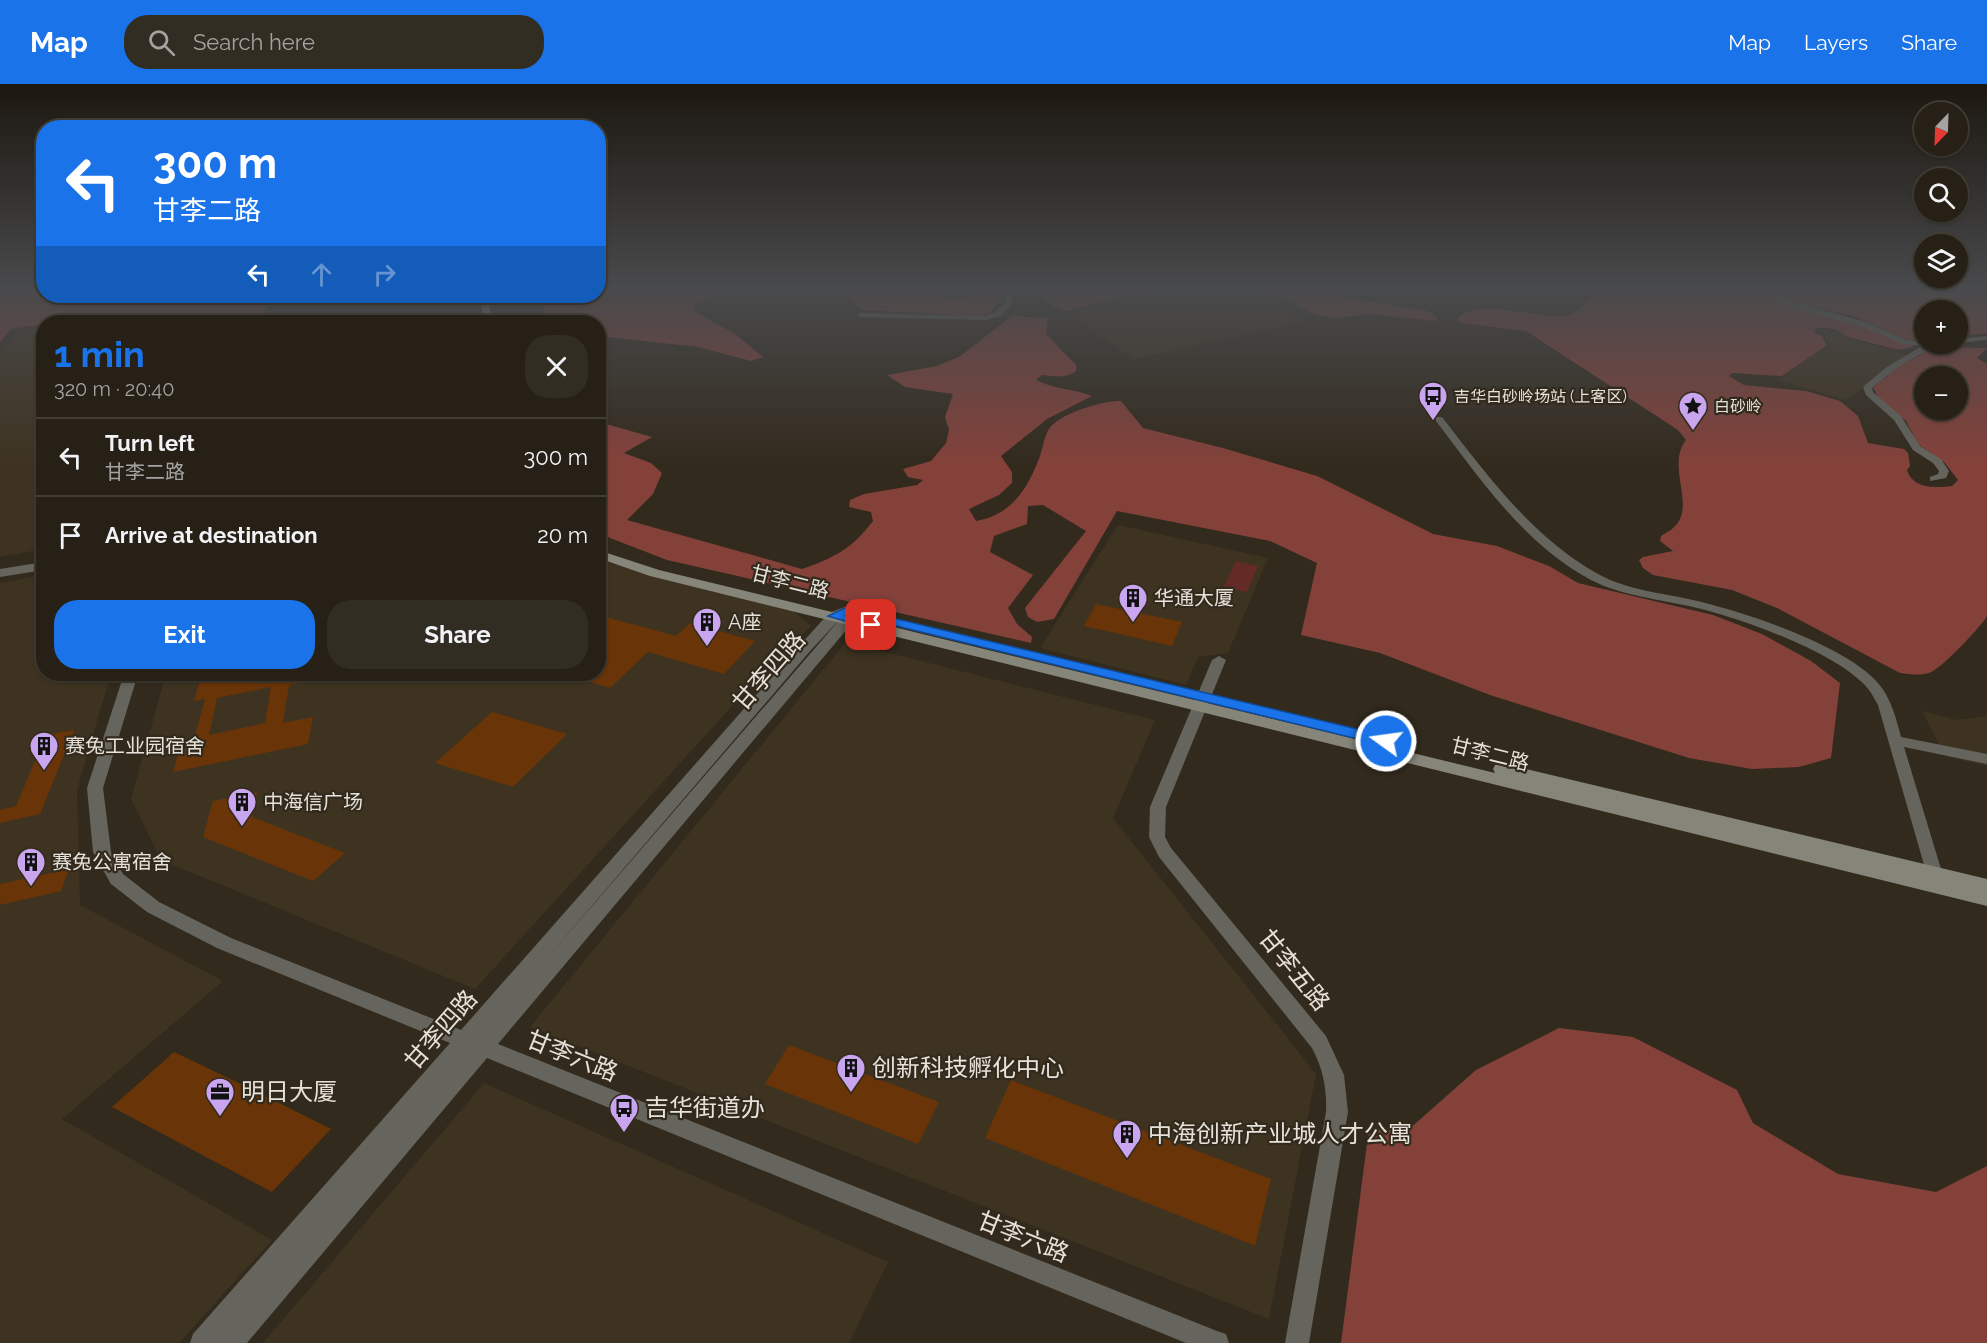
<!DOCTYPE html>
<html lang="en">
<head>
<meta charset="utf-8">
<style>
  :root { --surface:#262016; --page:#322d23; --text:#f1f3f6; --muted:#a4a3a1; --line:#423e35; --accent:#1a73e8 }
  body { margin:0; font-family:Raleway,"Noto Sans SC",sans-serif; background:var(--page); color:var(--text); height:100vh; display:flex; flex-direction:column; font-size:22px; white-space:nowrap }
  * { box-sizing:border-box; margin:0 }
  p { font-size:20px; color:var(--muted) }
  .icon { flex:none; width:33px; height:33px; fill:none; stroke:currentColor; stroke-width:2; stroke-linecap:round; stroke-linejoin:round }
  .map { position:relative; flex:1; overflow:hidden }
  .sheet { position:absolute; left:36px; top:231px; width:570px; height:366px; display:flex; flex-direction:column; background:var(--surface); border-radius:24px; box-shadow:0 2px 4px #0004,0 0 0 2px var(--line) }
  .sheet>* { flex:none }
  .top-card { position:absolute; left:36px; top:36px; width:570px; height:183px; border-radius:24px; box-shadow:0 2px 4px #0004,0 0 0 2px var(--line); background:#1a73e8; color:#fff; overflow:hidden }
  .needle { width:39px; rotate:203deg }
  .controls { position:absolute; left:1914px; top:18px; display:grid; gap:12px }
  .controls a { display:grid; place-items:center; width:54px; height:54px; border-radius:50%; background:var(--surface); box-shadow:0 2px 4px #0004,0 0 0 2px var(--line); font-size:30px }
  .pin { position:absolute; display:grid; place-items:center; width:51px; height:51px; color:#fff; margin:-26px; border-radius:12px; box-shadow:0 3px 9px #0006 }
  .me { position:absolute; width:66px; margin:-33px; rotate:284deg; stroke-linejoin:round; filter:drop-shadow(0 0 4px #0008) }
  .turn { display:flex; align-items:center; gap:21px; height:126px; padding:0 18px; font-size:27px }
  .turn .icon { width:78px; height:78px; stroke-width:2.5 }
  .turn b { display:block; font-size:42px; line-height:51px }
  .lanes { display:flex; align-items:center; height:57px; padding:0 18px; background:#0003; justify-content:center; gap:30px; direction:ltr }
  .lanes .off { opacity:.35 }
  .round { display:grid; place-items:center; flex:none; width:63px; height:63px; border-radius:24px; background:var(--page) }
  .head { display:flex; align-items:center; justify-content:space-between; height:102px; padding:0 18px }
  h1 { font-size:36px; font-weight:700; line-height:45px; color:var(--accent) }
  .action { display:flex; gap:12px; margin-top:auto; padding:12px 18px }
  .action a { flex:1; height:69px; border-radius:24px; background:var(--accent); color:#fff; font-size:24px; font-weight:700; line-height:69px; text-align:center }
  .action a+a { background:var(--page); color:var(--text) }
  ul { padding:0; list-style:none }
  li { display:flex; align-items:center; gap:18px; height:78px; padding:0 18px; border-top:2px solid var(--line) }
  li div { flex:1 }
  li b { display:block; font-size:22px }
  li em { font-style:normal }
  header { display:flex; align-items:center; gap:36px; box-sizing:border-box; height:84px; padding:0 30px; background:var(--accent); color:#fff }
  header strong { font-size:28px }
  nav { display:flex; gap:33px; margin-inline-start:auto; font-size:21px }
  .search { width:420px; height:54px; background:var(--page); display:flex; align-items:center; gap:15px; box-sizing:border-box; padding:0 21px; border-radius:24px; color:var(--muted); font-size:22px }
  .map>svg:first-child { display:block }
  .built { fill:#3e3320 }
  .green { fill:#642b26 }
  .forest { fill:#83413a; fill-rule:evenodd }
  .building { fill:#693407; fill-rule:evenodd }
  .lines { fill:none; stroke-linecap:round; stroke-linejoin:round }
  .minor { fill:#65655e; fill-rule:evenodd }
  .tertiary { fill:#65655e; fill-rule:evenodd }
  .secondary { fill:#85857a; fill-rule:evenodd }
  .route { fill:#1a73e8; stroke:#114b97; stroke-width:1.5 }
  .labels { text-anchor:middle; stroke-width:4.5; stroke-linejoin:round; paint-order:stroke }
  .far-poi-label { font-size:16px; fill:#e6e1d9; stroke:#322a1d; text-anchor:start }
  .street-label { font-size:20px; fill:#e6e1d9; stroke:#322a1d }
  .poi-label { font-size:20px; fill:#e6e1d9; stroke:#322a1d; text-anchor:start }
  .near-street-label { font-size:24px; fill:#e6e1d9; stroke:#322a1d }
  .near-poi-label { font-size:24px; fill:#e6e1d9; stroke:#322a1d; text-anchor:start }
</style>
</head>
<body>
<header>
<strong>Map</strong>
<div class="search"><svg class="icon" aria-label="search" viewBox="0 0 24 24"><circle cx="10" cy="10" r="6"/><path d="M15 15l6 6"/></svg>Search here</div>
<nav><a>Map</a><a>Layers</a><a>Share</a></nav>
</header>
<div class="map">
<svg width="1987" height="1259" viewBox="0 0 1987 1259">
  <rect width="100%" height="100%" fill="#322a1d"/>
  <g class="built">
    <polygon points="1160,203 1237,203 1265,213 1304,238 1134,275 1068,230 1084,226 1095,219"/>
    <polygon points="43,242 43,465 0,473 0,268 19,246"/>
    <polygon points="1824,247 1841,249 1847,254 1913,272 1845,316 1778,296 1828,260"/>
    <polygon points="1118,441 1268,474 1228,569 1198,573 1186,601 1040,564"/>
    <polygon points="599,476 793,527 811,542 742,611 475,905 161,776 131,715 166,590 598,590"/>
    <polygon points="43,491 44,590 111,590 77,706 80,821 223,897 62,1035 272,1156 179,1259 0,1259 0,499"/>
    <polygon points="846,558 1155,636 1113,734 1316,990 1269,1235 530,943"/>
    <polygon points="1922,627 1957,636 1987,632 1987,682 1945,672"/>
    <polygon points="484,999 888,1178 849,1259 263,1259"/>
  </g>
  <polygon class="green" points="1236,477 1258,482 1247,508 1224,503"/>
  <g class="forest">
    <polygon points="15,203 43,203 44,212 313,212 277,214 254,236 256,238 81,238 76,235 11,245 0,258 0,209"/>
    <polygon points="631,203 714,203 709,211 695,220 694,227 735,250 763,273 751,277 698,263 599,252 598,238 548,238 542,220 518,219 522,212 598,212 599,206"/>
    <polygon points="843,203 923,203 926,208 955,216 1000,207 1003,212 989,230 976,232 861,226"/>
    <polygon points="1060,203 1160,203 1067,227 1057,224 1042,213 1047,207"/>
    <polygon points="1255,203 1344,203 1342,210 1348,214 1428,227 1437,233 1437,237 1368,230 1336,234 1315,231 1277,210"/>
    <path d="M 1582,203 L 1764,203 C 1780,227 1821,222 1846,233 C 1869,243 1887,255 1911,261 L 1914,263 L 1898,266 L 1845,252 C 1838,244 1826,243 1816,244 L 1814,248 L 1822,252 L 1827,261 L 1782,292 L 1732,289 L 1729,292 L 1744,301 L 1806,307 L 1840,317 L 1858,332 L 1868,359 L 1904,365 L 1908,369 L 1910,382 L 1907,386 C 1913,405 1935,404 1952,402 L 1958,396 L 1944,378 L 1918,360 L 1906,337 L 1878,313 L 1873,303 L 1900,282 L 1935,263 L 1987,264 L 1977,274 L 1987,280 L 1987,532 C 1981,543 1940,586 1929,589 C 1919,592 1910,590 1900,589 L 1777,524 L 1732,506 L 1653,491 L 1643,484 L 1639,476 L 1643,473 L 1673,467 L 1660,457 L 1661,452 C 1666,449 1673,445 1676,441 C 1695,420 1666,381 1686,356 L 1678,346 L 1526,247 L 1461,239 L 1457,235 C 1479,211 1537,237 1568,231 C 1577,229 1587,217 1594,211 ZM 1924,292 L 1958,292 L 1958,326 L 1924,326 Z"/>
    <polygon points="1776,203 1987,203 1987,249 1958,252 1958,226 1924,226 1924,256 1908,256 1851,231 1804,221 1789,215"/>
    <path d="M 1012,232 L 1048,234 L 1046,250 L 1076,281 L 1076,287 C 1065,295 1054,292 1042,291 L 1036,296 C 1053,305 1074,305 1092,312 L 1047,335 L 1001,372 L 1012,388 L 1012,399 L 999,411 L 969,425 L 976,437 C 1012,431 1028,404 1040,372 C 1043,363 1044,353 1049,345 C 1058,330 1104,316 1121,317 L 1143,344 L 1223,364 L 1317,392 L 1433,450 L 1497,462 L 1549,482 L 1578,499 L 1713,531 L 1762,550 L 1811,577 L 1840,599 L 1831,674 L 1799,683 L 1752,685 L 1689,674 L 1490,611 L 1380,569 L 1301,551 L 1317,479 L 1270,457 L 1117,427 L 1054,535 L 1037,538 L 1028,533 L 1025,524 L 1086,447 L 1043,421 L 1028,422 L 1027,440 L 994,452 L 990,468 L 1033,491 L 1008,524 L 1017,540 L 1032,553 L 1031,559 L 667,476 L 610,454 L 599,447 L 599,338 L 652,353 L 624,369 L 651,379 L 662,389 L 653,410 L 627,436 L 802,485 C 834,474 853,464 873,437 L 871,428 L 849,423 L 850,416 L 864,410 L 917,401 L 923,396 L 908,393 L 903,385 L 931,377 L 946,359 L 949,346 L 945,333 L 953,310 L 905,303 L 887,291 L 937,282 L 959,273 Z"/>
    <polygon points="1559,944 1633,953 1737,1006 1753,1039 1838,1090 1936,1108 1987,1082 1987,1259 1341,1259 1369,1044 1408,1046 1476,986"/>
  </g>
  <g class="building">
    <polygon points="1096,520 1182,538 1172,562 1084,542"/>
    <polygon points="598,531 676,552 690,539 755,557 724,590 648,568 610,604 571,592 571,590 598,590"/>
    <path d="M 219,590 L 323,590 L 323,595 L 289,601 L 283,639 L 313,633 L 308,660 L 173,688 L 182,657 L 194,655 L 205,615 L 194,617 L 201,593 ZM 271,603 L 265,639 L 209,651 L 217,614 Z"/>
    <polygon points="492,628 567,650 513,703 435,679"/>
    <polygon points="74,646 40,730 0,739 0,726 16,722 46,651"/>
    <polygon points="257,708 252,733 345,769 313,797 203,753 213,717"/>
    <polygon points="69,785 61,807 0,821 0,800"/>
    <polygon points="789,961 939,1018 918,1060 765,1000"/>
    <polygon points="174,968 247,1003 331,1045 272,1108 112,1023"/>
    <polygon points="1011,996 1271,1095 1255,1162 985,1054"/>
  </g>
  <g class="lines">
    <g class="minor">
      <polygon points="1003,203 1011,203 1013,218 1001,232 986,236 861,233 857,231 861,229 985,232 995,228 1005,218"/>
      <path d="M 1769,203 L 1777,203 L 1782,211 L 1797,219 L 1866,238 L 1907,256 L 1924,258 L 1924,260 L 1947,260 L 1946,262 C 1918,267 1894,286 1872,304 L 1873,308 L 1901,332 L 1920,362 L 1941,375 L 1949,387 L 1946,394 L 1930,397 L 1930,393 L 1938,390 L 1939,387 L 1933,379 L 1913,366 L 1894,336 L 1866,311 L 1863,303 L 1887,283 L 1922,262 L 1902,260 L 1860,242 L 1791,223 L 1776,215 Z"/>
      <polygon points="1987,252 1987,256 1958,259 1958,255"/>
      <path d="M 1436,333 L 1442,333 C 1487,391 1532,453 1598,490 C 1627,506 1662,509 1693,516 C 1742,527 1845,561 1878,599 C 1891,614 1896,634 1901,653 L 1987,670 L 1987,680 L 1904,663 L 1945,798 L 1943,802 L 1937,804 L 1931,802 L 1929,798 L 1878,621 C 1875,616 1872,610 1869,606 C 1840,569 1738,533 1693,523 C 1659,515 1622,512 1591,496 C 1525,461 1480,395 1436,337 Z"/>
    </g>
    <g class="tertiary">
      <polygon points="9,203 0,212 1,203"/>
      <polygon points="44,478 44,486 0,493 0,485"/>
      <path d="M 847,522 L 854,526 L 853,538 L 498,960 L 1217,1247 L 1226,1250 L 1229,1259 L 1186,1259 L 487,974 L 247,1259 L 190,1259 L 193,1250 L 450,959 L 217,864 L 147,828 L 111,800 L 93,768 L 87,704 L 124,590 L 138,590 L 103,704 L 111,768 L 123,790 L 159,818 L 231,854 L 461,946 L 801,560 L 829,529 ZM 841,534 L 548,873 L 811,566 Z"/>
      <path d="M 1219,572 L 1226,576 L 1166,723 L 1165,753 L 1171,764 L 1326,952 L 1344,991 L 1348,1028 L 1309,1259 L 1285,1259 L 1326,1028 C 1327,1005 1323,985 1312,964 L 1159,773 L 1149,753 L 1150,723 L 1212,576 Z"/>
    </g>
    <g class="secondary">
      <polygon points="481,212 489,212 491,238 483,238"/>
      <polygon points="598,466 659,486 1495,689 1493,685 1495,681 1501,679 1987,795 1987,822 650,492 598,474"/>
    </g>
  </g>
  <linearGradient id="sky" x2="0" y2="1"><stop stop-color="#1c1710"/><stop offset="0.54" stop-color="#494a4c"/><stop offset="1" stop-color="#494a4c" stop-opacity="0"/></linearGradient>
  <rect width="1987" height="379" fill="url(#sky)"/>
  <polygon class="route" points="847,523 1386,652 1393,657 1386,662 848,530 846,531 877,541 871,545 828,532"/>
  <defs>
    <g id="bus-pin" transform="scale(1.5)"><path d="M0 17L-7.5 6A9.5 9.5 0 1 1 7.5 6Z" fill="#c8a5ee" stroke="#322a1d"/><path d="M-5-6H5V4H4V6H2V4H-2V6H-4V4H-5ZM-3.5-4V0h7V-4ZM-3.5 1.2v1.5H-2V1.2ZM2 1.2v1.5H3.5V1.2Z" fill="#111"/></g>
    <g id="sight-pin" transform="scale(1.5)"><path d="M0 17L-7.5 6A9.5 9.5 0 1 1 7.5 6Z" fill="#c8a5ee" stroke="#322a1d"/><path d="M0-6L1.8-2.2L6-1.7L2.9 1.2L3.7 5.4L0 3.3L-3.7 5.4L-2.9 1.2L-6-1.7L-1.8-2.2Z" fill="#111"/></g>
    <g id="building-pin" transform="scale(1.5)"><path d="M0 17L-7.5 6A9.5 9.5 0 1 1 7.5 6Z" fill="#c8a5ee" stroke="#322a1d"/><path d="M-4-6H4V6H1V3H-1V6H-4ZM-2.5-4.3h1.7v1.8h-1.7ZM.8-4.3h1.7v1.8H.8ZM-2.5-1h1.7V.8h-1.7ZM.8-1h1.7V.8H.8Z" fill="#111"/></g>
    <g id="office-pin" transform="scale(1.5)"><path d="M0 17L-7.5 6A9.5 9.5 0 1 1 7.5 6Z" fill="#c8a5ee" stroke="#322a1d"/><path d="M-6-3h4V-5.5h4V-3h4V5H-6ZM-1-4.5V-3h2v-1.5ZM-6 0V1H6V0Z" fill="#111"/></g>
  </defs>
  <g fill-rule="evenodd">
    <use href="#bus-pin" x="1433" y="312"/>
    <use href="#sight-pin" x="1693" y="322"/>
    <use href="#building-pin" x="1133" y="514"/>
    <use href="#building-pin" x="707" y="538"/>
    <use href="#building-pin" x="44" y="662"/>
    <use href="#building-pin" x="242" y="718"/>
    <use href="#building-pin" x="31" y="778"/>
    <use href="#building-pin" x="851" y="984"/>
    <use href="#office-pin" x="220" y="1008"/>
    <use href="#bus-pin" x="624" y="1024"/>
    <use href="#building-pin" x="1127" y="1050"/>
  </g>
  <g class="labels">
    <g class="far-poi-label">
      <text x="1454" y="318">吉华白砂岭场站 (上客区)</text>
      <text x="1714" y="328">白砂岭</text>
    </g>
    <g class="street-label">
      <text transform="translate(790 498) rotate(14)" y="7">甘李二路</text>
      <text transform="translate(1490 670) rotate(14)" y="7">甘李二路</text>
    </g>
    <g class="poi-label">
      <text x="1154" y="521">华通大厦</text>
      <text x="728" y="545">A座</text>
      <text x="65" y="669">赛兔工业园宿舍</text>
      <text x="263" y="725">中海信广场</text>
      <text x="52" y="785">赛兔公寓宿舍</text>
    </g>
    <g class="near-street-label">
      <text transform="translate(769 587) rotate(-49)" y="8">甘李四路</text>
      <text transform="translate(1294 886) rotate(51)" y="8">甘李五路</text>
      <text transform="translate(441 946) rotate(-49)" y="8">甘李四路</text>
      <text transform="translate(572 972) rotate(22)" y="8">甘李六路</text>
      <text transform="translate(1023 1153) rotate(22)" y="8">甘李六路</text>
    </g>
    <g class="near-poi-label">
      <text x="872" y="992">创新科技孵化中心</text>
      <text x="241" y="1016">明日大厦</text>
      <text x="645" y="1032">吉华街道办</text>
      <text x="1148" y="1058">中海创新产业城人才公寓</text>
    </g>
  </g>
</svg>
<div class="controls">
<a><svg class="needle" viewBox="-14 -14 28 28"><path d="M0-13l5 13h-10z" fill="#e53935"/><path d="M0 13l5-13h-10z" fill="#a4a3a1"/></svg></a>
<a><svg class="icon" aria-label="search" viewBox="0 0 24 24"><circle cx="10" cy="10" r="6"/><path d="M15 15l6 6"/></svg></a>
<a><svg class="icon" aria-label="layers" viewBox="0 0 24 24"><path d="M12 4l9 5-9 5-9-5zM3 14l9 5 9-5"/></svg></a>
<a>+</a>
<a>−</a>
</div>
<div class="pin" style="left:871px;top:541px;background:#d93025"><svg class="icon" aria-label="arrive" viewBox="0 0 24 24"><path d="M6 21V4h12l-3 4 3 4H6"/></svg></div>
<svg class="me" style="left:1386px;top:657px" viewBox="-20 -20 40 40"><circle r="17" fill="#1a73e8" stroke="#fff" stroke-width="3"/><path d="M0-11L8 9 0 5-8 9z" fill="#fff"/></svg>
<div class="top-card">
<div class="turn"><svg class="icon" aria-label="left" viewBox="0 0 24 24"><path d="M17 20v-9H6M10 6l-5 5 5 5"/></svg><div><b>300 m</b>甘李二路</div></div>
<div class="lanes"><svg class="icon" aria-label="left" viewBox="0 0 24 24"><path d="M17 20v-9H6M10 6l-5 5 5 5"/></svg><svg class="icon off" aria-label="ahead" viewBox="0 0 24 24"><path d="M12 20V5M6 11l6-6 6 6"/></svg><svg class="icon off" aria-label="right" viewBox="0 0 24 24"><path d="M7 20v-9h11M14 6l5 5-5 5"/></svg></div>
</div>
<section class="sheet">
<div class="head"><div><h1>1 min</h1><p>320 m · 20:40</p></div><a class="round"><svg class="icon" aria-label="close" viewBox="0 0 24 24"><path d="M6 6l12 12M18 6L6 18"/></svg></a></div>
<ul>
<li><svg class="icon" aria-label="left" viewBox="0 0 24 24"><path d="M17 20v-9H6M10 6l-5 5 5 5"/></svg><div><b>Turn left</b><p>甘李二路</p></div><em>300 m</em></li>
<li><svg class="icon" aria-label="arrive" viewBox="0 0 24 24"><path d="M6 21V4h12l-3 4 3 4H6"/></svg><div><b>Arrive at destination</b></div><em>20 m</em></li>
</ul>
<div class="action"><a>Exit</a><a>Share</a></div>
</section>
</div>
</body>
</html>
